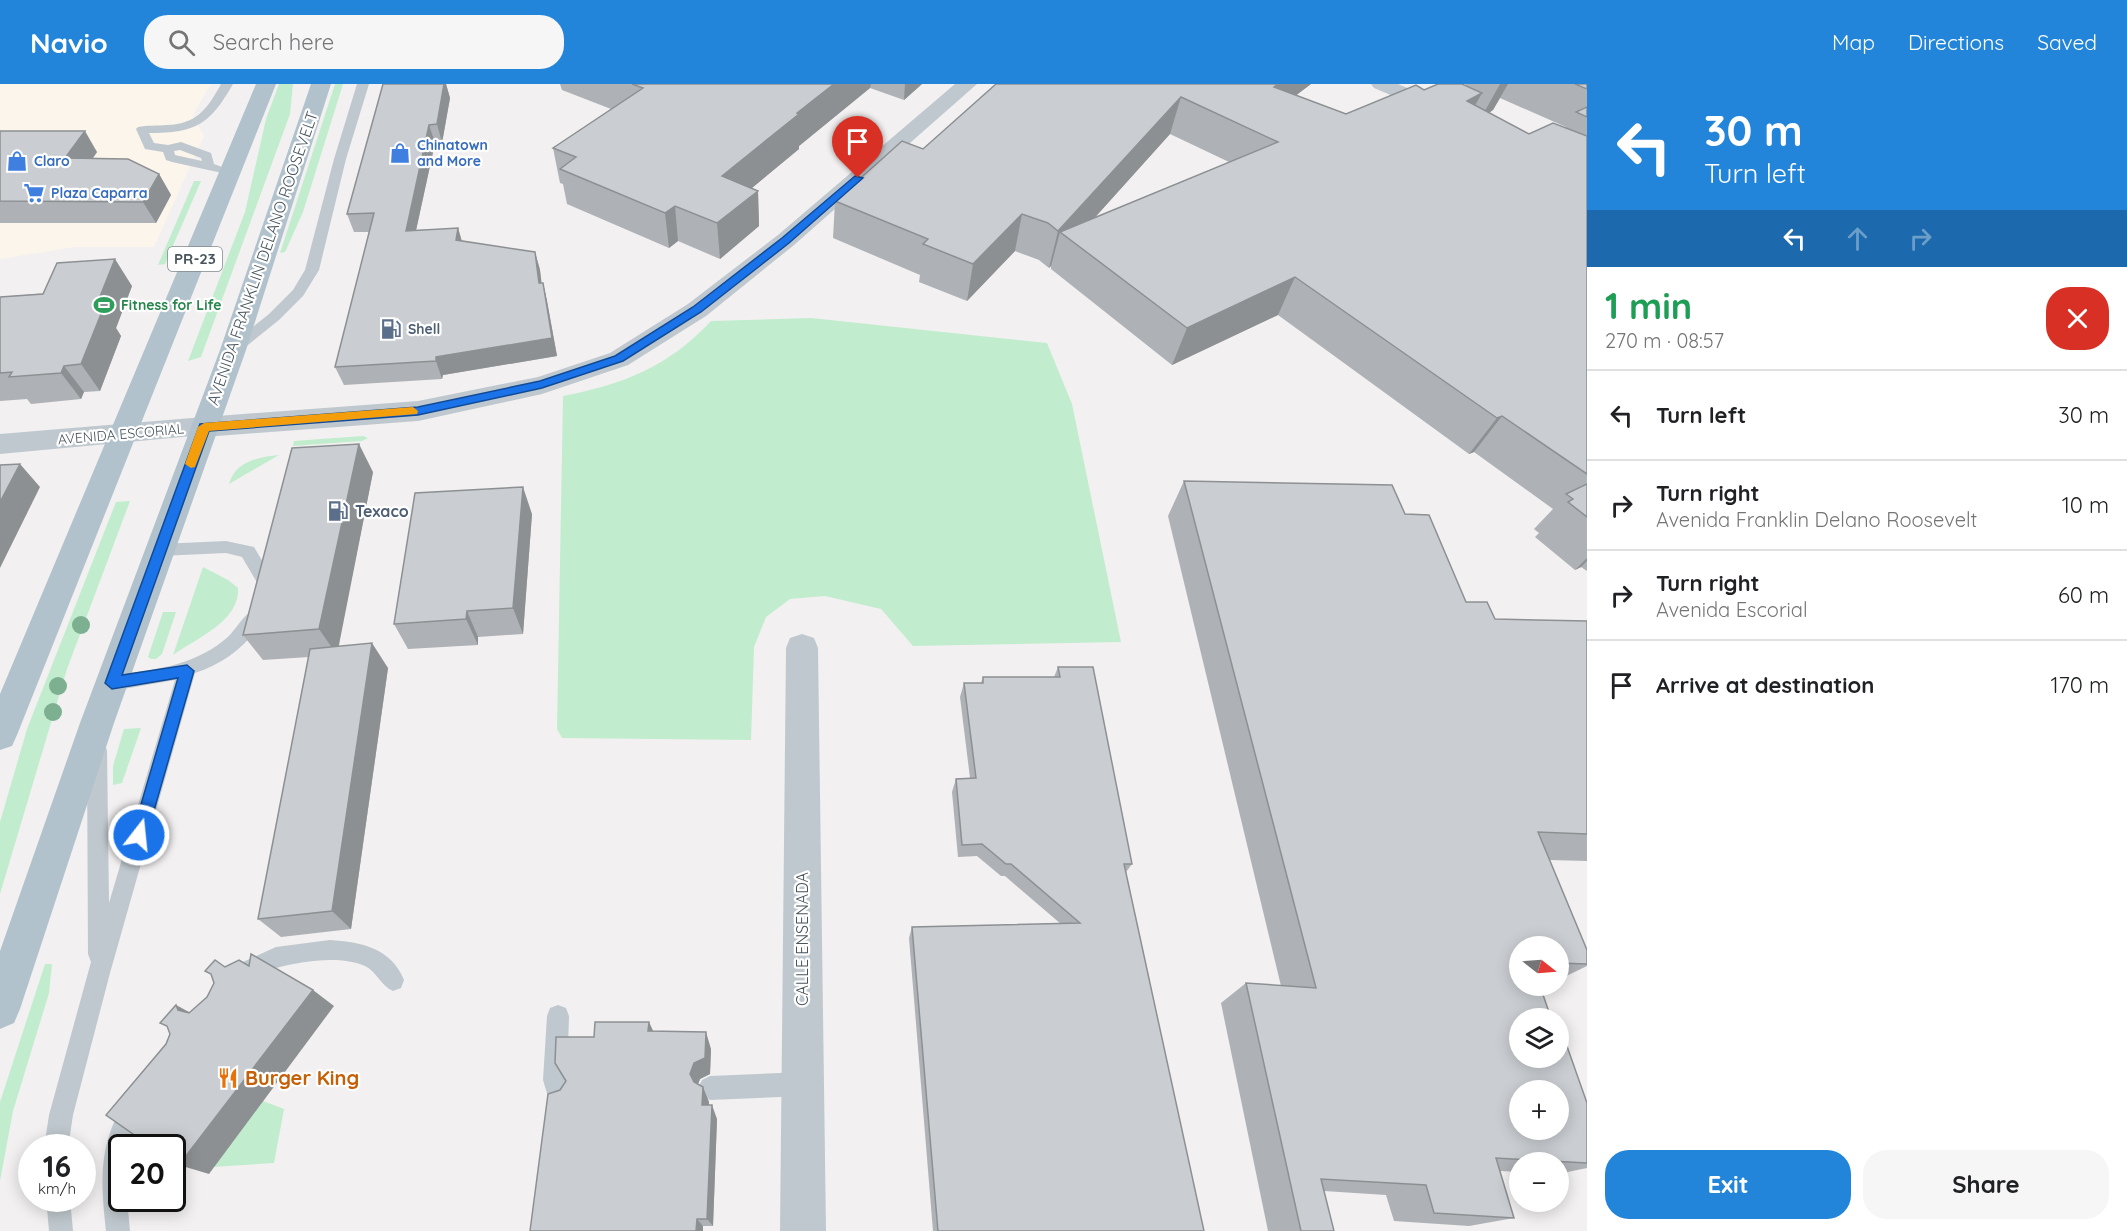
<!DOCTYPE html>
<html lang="en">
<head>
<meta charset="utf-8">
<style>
  :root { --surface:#fff; --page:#f6f6f6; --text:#202124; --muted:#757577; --line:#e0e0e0; --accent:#2385d9 }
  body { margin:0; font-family:Quicksand,sans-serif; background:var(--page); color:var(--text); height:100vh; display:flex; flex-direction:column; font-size:22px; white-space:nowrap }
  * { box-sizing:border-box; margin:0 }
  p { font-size:20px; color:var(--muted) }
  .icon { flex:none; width:33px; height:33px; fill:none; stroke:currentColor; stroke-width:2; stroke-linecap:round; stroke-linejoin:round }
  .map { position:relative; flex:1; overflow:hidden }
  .panel { display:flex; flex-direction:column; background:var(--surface); width:540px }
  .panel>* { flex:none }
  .banner { background:#2385d9; color:#fff; overflow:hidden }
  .needle { width:39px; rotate:107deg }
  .fabs { position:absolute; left:1509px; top:852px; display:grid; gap:12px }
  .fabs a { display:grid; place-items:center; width:60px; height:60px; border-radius:50%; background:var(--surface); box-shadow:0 3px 15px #0003; font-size:30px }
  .speed { position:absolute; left:18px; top:1050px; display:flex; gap:12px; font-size:30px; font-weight:700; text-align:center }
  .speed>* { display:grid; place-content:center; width:78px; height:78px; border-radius:50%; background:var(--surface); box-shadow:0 3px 15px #0003; line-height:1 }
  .speed small { font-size:15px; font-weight:400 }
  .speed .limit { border:3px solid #111; border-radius:9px; background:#fff; color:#111 }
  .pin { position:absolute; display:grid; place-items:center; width:51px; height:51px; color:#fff; margin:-62px -26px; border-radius:50% 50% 50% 0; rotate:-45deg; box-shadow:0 0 6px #0007 }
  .pin .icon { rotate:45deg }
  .me { position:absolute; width:66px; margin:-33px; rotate:16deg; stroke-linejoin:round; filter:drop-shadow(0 0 4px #0008) }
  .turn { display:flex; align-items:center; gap:21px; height:126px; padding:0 18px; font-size:27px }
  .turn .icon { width:78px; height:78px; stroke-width:2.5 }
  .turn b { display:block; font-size:42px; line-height:51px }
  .lanes { display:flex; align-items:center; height:57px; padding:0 18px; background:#0003; justify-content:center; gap:30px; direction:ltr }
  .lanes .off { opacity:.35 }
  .round { display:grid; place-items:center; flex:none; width:63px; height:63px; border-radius:24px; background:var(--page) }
  .headline { display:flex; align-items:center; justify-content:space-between; height:102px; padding:0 18px }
  h1 { font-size:36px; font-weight:800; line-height:45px; color:#1e9e55 }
  .button { display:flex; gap:12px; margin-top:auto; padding:12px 18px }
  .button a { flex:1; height:69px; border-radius:24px; background:var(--accent); color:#fff; font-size:24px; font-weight:800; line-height:69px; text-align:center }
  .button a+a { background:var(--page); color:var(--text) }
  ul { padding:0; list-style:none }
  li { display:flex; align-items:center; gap:18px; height:90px; padding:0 18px; border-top:2px solid var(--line) }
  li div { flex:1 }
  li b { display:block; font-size:22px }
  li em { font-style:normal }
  header { display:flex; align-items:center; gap:36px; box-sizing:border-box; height:84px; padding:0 30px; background:var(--accent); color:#fff }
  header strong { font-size:28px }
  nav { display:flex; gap:33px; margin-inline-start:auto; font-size:21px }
  .search { width:420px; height:54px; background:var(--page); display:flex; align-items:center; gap:15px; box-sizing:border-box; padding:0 21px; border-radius:24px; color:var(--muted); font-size:22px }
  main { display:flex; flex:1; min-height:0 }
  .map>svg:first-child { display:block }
  .commercial { fill:#fbf5eb }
  .green { fill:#c1edce }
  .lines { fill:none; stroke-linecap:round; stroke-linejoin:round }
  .service { fill:#bfc8ce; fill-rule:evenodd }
  .minor { fill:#bfc8ce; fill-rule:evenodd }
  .tertiary { fill:#bfc8ce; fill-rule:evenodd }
  .primary { fill:#b1c2cd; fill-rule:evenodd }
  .tree { fill:#7cb090 }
  .wall { fill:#aeb1b5; fill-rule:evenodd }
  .shaded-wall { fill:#8d9093 }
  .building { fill:#caced2; stroke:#8d9093; stroke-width:1.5; fill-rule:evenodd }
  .route { fill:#1a73e8; stroke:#114b97; stroke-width:1.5 }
  .slow { fill:#f59e0b }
  .labels { text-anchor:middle; stroke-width:4.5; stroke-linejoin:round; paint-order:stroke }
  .far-shop-label { font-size:14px; font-weight:bold; fill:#366cbe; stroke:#fff; text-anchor:start }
  .far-leisure-label { font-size:14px; font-weight:bold; fill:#27864d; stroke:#fff; text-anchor:start }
  .far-service-label { font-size:14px; font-weight:bold; fill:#4e5e75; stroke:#fff; text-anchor:start }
  .far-street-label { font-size:14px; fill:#49555c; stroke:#fff }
  .shield { fill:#fff; stroke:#80888d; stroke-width:1.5 }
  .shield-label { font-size:15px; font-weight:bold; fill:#49555c }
  .street-label { font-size:16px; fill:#49555c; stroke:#fff }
  .service-label { font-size:16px; font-weight:bold; fill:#4e5e75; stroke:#fff; text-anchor:start }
  .near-food-label { font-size:20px; font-weight:bold; fill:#c56008; stroke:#fff; text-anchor:start }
</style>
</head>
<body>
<header>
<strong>Navio</strong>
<div class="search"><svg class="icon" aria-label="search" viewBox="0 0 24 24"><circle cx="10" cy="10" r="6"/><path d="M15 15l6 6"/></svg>Search here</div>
<nav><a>Map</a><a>Directions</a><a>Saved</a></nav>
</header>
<main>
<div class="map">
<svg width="1587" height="1147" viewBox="0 0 1587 1147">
  <rect width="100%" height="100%" fill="#f2f0f0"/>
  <polygon class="commercial" points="0,0 211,0 193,31 204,52 154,163 75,163 0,175"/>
  <g class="green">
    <polygon points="279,0 293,0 290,30 201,273 188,277 245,128 266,35"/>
    <polygon points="335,0 343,0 303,128 285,168 280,169"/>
    <polygon points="194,97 201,97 165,180 158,181"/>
    <path d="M 811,234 L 1047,259 L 1072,320 L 1121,558 L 913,562 L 881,525 L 825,512 L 790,515 L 766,533 L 754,563 L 751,656 L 562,654 L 557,645 L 563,312 C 624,300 668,283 711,237 Z"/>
    <polygon points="363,352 368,354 362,357 293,362 294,357"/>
    <path d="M 279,371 L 229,400 C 235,377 259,373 279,371 Z"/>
    <polygon points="130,417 67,585 0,810 0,738 27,645 116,418"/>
    <path d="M 203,483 L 228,496 L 238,504 C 240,537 197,554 173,571 Z"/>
    <polygon points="163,528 176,528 162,570 156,575 151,575 148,573"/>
    <polygon points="141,644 122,699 113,701 113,682 124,645"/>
    <polygon points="45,880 52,880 49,909 13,1027 0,1097 0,1018"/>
    <polygon points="263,1017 284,1025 274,1079 213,1083"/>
  </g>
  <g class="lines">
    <g class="service">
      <path d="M 221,0 L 233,0 C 210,40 197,49 149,49 L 154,59 L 168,61 L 181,58 L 211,69 L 214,80 L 222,83 L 222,89 L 172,78 L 166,76 L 163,68 L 145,65 L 136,45 L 138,43 C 147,41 157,42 167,41 C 197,40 208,24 221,0 ZM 180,66 L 201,74 L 202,77 L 175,71 L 174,67 Z"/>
      <polygon points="357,0 369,0 346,75 319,186 303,212 279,236 238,269 228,269 228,263 269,230 293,206 305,186 334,75"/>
      <polygon points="226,457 254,463 276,500 272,511 260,511 258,500 242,473 226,469 160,472 154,471 152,466 154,461 160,460"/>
      <path d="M 256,525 L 262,527 L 265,532 C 250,560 225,579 195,589 L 110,889 L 73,1031 L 68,1064 L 44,1064 L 49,1031 L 91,878 L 88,870 L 87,666 L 90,660 L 97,658 L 104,660 L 107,666 L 109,819 L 175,596 L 112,607 L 106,604 L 103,599 L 106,594 L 112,591 C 150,587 192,582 223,557 C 235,549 243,529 256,525 Z"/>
      <path d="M 330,856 C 361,858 391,864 404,896 L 401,904 L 393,907 C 381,902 377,888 365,882 C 341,871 301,877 276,884 C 267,887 260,893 251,897 L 243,894 L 240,886 L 243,878 L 276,863 Z"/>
      <polygon points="558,921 566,924 569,932 567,996 577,1011 573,1019 565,1023 549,1016 543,996 547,932 550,924"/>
      <polygon points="803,988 811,992 815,1000 811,1008 803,1012 710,1016 702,1012 698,1004 702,996 710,992"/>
      <path d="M 135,1012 L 143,1016 L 147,1024 L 128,1064 L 122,1064 L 122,1114 L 127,1114 L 130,1147 L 106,1147 C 102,1107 98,1074 115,1036 C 119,1026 124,1017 135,1012 Z"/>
      <polygon points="46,1114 70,1114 73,1147 49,1147"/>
    </g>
    <g class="minor">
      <polygon points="955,0 977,0 794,161 706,232 628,281 542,310 418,337 204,353 194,350 190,343 194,336 204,333 418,317 538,293 610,269 688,220 778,151"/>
      <polygon points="1371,0 1398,0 1447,21 1450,25 1447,29 1433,29 1374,4"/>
      <polygon points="802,550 814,554 818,564 826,1147 780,1147 786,564 790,554"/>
    </g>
    <polygon class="tertiary" points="204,333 214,336 218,343 214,350 0,370 0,350"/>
    <g class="primary">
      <polygon points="256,0 276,0 17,651 12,662 0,666 0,610"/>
      <polygon points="311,0 331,0 246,266 114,639 20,925 14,939 0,945 0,867 80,639 220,266"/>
    </g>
  </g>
  <g class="tree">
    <circle cx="81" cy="541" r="9"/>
    <circle cx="58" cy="602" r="9"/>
    <circle cx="53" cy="628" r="9"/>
  </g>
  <g class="wall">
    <polygon points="383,0 446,0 450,14 442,59 435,59 416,146 458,144 462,157 535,168 540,186 541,199 543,199 547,217 557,272 443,291 442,295 344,301 335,283 369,148 354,148 347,130"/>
    <polygon points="560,0 922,0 904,16 870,4 799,62 799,65 752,104 758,107 759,142 720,175 678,157 669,164 567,120 563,100 560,99 553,64 611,25 562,6"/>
    <path d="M 996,0 L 1311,0 L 1296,11 L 1346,30 L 1424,6 L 1465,1 L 1466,0 L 1587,0 L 1587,487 L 1581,483 L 1575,486 L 1535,453 L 1539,449 L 1534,445 L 1553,425 L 1474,368 L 1469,370 L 1278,231 L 1172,281 L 1051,185 L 1051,182 L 1049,184 L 1039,176 L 1015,167 L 967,217 L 919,198 L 920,191 L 833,154 L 835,117 L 923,65 ZM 1500,14 L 1566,43 L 1566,44 L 1529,50 L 1489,29 L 1493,26 ZM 1170,50 L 1229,78 L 1095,133 Z"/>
    <polygon points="0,47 97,68 93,74 159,90 171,111 156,139 0,139"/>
    <polygon points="132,202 116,244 121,252 100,307 84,308 81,315 31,320 27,315 0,317 0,213"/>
    <polygon points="373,388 338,562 388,584 351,845 281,853 258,835 309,573 263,576 243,551"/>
    <polygon points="1184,397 1405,430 1466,518 1495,535 1587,537 1587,777 1549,776 1587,866 1587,882 1558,896 1558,862 1520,862 1520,934 1587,1019 1587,1084 1558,1090 1558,1078 1520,1078 1520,1088 1500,1087 1514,1134 1469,1142 1394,1137 1386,1111 1324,1107 1334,1147 1268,1147 1221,919 1246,899 1281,902 1168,432"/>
    <polygon points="532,430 523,550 478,553 478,561 408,565 394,540"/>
    <polygon points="1058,583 1132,780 1126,788 1204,1147 933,1147 909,854 912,843 1061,840 1005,792 1001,792 977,772 958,773 952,708 956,695 970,694 960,613 964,599 981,599 983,593 1054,593"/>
    <polygon points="649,938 653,947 711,965 710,990 700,995 698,1000 709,1018 709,1021 717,1035 713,1142 703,1142 560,1006 594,953"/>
  </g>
  <g class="shaded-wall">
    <polygon points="439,0 446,0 450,14 442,59 437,40"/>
    <polygon points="834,0 871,0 870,4 799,62 799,65 724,127 722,92 797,29"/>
    <polygon points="905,0 922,0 904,16"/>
    <polygon points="1278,0 1311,0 1260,39 1274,3"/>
    <polygon points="1500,0 1508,0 1493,26 1481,34"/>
    <polygon points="1482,9 1462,45 1467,17"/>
    <polygon points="1181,13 1170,50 1073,158 1060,148 1051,182 1049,184 1058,147"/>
    <polygon points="429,41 435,59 412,165 406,147"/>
    <polygon points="85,47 97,68 78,95 65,74"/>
    <polygon points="159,90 171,111 156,139 143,118"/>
    <polygon points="758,107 759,142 720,175 717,139"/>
    <polygon points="675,122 678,157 669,164 665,129"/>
    <polygon points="1022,130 1015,167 967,217 973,180"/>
    <polygon points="458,144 463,162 456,156"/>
    <polygon points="535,168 540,186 544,218 539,199"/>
    <polygon points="115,175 132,202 116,244 121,252 100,307 81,280 95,225"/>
    <polygon points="1295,193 1278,231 1172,281 1187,244"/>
    <polygon points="543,199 547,217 557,272 443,291 442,295 436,277 436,273"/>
    <polygon points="64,282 84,308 81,315 61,289"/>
    <polygon points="1502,332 1474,368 1469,370 1497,334"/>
    <polygon points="359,360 373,388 337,571 319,545"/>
    <polygon points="20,380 40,403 0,484 0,418"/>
    <polygon points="523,403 532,430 523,550 513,524"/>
    <polygon points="1587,474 1587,477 1581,483 1575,486"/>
    <polygon points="467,527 478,553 478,561 466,535"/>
    <polygon points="372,559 388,584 351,845 332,827"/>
    <polygon points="313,906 334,922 209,1090 179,1081"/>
    <polygon points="176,921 204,936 178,926"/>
    <polygon points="649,938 657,956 648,947"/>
    <polygon points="706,948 711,965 710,990 700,995 696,1005 690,990"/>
    <polygon points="703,1003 709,1018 708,1035 702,1021"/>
    <polygon points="712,1021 717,1035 713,1142 707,1135"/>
    <polygon points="697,1135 703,1142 703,1147 696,1147"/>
  </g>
  <g class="building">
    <polygon points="383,0 444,0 437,40 429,41 406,147 458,144 456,156 535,168 539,199 543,199 552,254 436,273 436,277 335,283 374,129 347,130"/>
    <polygon points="632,0 834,0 797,29 799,30 722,92 758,107 717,139 675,122 665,129 560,85 576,73 553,64 643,4"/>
    <polygon points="996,0 1278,0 1274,3 1346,30 1416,1 1424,6 1438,0 1462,0 1482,9 1467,17 1529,50 1553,39 1587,52 1587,390 1502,332 1497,334 1295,193 1187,244 1060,148 1278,58 1181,13 1058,147 1048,139 1022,130 973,180 923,160 928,155 835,117 902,57 923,65"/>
    <polygon points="1575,0 1587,0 1587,5"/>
    <polygon points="1587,23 1587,33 1576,28"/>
    <polygon points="0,47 85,47 65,74 128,75 159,90 143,118 0,117"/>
    <polygon points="115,175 95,225 103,225 81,280 64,282 61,289 9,293 12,288 0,289 0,213 43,210 57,179"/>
    <polygon points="359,360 319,545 243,551 292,364"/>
    <polygon points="20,380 0,418 0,381"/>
    <path d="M 1184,397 L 1392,401 L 1405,430 L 1429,431 L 1466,518 L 1487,518 L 1495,535 L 1587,537 L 1587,750 L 1538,748 L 1587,866 L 1587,880 L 1558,879 L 1558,862 L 1520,862 L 1520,902 L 1540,902 L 1551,934 L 1520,934 L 1520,974 L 1558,974 L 1558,950 L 1563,951 L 1587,1019 L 1587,1079 L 1496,1074 L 1514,1134 L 1434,1129 L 1426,1101 L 1321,1095 L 1334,1147 L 1301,1147 L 1246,899 L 1316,904 ZM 1520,1006 L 1558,1006 L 1558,1046 L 1520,1046 Z"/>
    <polygon points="1587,400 1587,433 1568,418 1573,415 1566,410"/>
    <polygon points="523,403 513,524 467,527 466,535 394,540 415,409"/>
    <polygon points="372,559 332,827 258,835 310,565"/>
    <polygon points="1058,583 1093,583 1132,780 1124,780 1204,1147 938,1147 912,843 1080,839 1011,780 1006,780 982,760 962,761 956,695 976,694 964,599 983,599 983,593 1060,593"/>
    <polygon points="251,870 313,906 179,1081 172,1077 172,1064 153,1064 106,1031 166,960 170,950 167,942 160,939 176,921 178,926 189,929 207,913 214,899 211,890 205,887 215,876 225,883 239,876 249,882"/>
    <polygon points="595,938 649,938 648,947 706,948 705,974 694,979 690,990 694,998 703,1003 702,1021 712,1021 707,1135 697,1135 696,1147 530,1147 548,1010 560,1006 566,997 555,979 556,953 594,953"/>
  </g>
  <polygon class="route" points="855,92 863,94 789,159 701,228 623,277 542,304 418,331 209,347 122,591 187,581 194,587 147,751 145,756 134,756 132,751 178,594 112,605 105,599 200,340 418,323 540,297 615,272 693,223 782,154"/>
  <polygon class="slow" points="413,323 418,327 417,330 209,347 195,383 191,384 185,380 198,343 204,339"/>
  <defs>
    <g id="shop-bare" transform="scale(1.62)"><path d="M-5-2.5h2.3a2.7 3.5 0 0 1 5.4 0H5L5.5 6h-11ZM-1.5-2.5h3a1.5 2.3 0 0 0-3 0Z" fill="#3f7fe0" stroke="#fff" stroke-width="2.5" paint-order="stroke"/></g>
    <g id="supermarket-bare" transform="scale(1.62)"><path d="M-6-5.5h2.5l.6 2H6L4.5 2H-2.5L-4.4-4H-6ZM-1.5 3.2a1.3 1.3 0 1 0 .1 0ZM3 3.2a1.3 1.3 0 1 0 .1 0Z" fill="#3f7fe0" stroke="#fff" stroke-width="2.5" paint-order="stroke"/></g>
    <g id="stadium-bare" transform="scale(1.62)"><path d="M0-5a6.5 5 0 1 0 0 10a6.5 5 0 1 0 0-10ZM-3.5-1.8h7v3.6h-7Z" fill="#2e9e5b" stroke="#fff" stroke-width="2.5" paint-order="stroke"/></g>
    <g id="fuel-bare" transform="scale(1.62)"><path d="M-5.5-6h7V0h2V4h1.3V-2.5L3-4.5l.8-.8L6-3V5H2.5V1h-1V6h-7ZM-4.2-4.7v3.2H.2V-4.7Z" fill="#5c6f8a" stroke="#fff" stroke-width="2.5" paint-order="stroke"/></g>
    <g id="restaurant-bare" transform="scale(1.62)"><path d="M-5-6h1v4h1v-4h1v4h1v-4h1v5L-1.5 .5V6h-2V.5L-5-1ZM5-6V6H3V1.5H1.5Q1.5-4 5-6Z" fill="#e8710a" stroke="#fff" stroke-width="2.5" paint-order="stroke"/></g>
  </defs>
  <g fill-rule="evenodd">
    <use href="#shop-bare" x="400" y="69"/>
    <use href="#shop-bare" x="17" y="77"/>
    <use href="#supermarket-bare" x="34" y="109"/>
    <use href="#stadium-bare" x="104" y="221"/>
    <use href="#fuel-bare" x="391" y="245"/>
    <use href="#fuel-bare" x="338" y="427"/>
    <use href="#restaurant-bare" x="228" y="994"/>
  </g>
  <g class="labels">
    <g class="far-shop-label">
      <text x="417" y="66">Chinatown<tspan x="417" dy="16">and More</tspan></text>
      <text x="34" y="82">Claro</text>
      <text x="51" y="114">Plaza Caparra</text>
    </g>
    <g class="far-leisure-label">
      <text x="121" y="226">Fitness for Life</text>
    </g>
    <g class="far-service-label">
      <text x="408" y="250">Shell</text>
    </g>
    <g class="far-street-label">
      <text transform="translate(121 350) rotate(-5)" y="5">AVENIDA ESCORIAL</text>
    </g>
    <rect class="shield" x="168" y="163" width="54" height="24" rx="4.5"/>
    <g class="shield-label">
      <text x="195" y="180">PR-23</text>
    </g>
    <g class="street-label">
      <text transform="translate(262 174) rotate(-71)" y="6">AVENIDA FRANKLIN DELANO ROOSEVELT</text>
      <text transform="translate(802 855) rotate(-90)" y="6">CALLE ENSENADA</text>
    </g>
    <g class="service-label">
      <text x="355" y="433">Texaco</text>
    </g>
    <g class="near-food-label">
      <text x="245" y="1001">Burger King</text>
    </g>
  </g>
</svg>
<div class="fabs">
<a><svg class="needle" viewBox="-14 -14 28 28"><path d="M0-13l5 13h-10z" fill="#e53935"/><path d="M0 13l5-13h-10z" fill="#757577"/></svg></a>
<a><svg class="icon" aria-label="layers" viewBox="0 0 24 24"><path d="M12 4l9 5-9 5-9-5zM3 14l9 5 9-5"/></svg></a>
<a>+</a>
<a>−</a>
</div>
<div class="speed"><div>16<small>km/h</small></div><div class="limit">20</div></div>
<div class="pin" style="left:858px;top:94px;background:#d93025"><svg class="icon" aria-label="arrive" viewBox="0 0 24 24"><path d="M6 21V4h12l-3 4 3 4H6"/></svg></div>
<svg class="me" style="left:139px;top:751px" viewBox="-20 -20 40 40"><circle r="17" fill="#1a73e8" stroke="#fff" stroke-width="3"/><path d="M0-11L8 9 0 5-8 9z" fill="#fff"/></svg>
</div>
<section class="panel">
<div class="banner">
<div class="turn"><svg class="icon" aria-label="left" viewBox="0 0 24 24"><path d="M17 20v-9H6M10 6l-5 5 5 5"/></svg><div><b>30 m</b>Turn left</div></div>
<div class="lanes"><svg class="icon" aria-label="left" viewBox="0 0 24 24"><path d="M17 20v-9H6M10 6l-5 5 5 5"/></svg><svg class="icon off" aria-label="ahead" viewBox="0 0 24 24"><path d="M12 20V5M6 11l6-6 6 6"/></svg><svg class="icon off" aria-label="right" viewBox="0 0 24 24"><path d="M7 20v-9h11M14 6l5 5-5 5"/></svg></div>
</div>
<div class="headline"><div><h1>1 min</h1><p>270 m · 08:57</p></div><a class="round" style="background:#d93025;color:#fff"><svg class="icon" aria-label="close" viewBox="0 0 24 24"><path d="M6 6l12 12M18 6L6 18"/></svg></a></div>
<ul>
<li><svg class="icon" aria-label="left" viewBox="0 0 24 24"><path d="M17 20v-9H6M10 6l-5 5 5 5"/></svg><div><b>Turn left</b></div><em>30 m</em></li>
<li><svg class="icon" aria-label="right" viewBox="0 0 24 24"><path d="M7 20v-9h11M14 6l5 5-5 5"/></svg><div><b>Turn right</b><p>Avenida Franklin Delano Roosevelt</p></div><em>10 m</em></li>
<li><svg class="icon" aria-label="right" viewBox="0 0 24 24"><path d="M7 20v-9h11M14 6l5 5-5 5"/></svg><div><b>Turn right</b><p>Avenida Escorial</p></div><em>60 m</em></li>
<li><svg class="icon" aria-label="arrive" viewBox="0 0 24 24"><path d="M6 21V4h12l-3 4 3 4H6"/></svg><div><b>Arrive at destination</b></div><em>170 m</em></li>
</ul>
<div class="button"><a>Exit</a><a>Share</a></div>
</section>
</main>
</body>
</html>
